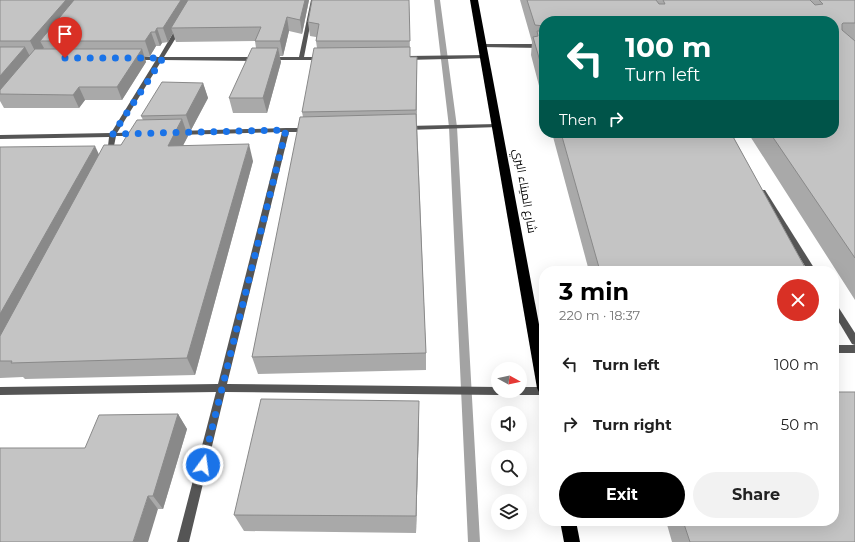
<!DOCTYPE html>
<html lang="en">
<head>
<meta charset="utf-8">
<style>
  :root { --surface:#fff; --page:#f2f2f2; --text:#222; --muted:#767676; --accent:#000 }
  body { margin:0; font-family:Montserrat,Cairo,sans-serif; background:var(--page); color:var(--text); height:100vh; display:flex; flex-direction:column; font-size:15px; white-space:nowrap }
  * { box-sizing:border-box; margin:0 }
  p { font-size:13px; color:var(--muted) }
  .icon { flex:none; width:22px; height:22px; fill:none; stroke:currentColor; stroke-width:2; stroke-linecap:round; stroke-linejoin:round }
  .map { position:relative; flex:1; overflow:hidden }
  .panel { position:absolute; left:539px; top:266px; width:300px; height:260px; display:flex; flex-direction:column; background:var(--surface); border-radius:16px; box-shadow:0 4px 16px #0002 }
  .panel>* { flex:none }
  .top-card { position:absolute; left:539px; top:16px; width:300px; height:122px; border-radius:16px; box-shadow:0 4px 16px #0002; background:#00695c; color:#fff; overflow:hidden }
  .needle { width:26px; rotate:98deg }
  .buttons { position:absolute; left:491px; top:362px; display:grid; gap:8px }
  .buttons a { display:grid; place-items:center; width:36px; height:36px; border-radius:50%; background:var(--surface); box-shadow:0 4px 16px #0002; font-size:20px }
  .pin { position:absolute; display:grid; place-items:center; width:34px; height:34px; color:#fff; margin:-41px -17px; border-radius:50% 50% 50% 0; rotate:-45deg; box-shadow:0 0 4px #0007 }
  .pin .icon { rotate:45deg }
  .me { position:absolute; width:44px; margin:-22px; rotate:14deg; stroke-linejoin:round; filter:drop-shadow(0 0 3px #0008) }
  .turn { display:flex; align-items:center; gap:14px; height:84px; padding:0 20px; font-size:18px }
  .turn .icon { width:52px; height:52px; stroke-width:2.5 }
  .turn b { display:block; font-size:28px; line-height:34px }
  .then { display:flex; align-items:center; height:38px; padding:0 20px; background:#0003; gap:8px; font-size:15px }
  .round { display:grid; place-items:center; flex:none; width:42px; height:42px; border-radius:21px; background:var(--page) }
  .overview { display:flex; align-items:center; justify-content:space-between; height:68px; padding:0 20px }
  h1 { font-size:24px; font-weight:700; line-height:30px; color:var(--accent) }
  .primary-button { display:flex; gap:8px; margin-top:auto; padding:8px 20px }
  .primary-button a { flex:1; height:46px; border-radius:24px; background:var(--accent); color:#fff; font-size:16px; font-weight:700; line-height:46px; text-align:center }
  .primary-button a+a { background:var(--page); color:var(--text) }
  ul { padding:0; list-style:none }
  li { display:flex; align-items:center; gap:12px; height:60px; padding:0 20px }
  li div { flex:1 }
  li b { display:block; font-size:15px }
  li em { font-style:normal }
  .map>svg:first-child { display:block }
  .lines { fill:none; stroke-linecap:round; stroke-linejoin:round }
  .stream { fill:#a3a3a3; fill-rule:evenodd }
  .street { fill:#555; fill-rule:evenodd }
  .highway { fill:#000; fill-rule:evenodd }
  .wall { fill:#a9a9a9 }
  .shaded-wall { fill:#898989 }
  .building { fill:#c4c4c4; stroke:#898989 }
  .route { stroke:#1a73e8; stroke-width:7; stroke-dasharray:0 12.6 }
  .labels { text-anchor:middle; stroke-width:3; stroke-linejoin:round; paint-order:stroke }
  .street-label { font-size:12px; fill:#000; stroke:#fff }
</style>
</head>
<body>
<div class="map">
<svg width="855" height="542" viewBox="0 0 855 542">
  <rect width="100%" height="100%" fill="#fff"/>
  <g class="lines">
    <polygon class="stream" points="434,0 440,0 457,127 480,542 468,542 449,127"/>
    <g class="street">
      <polygon points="311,0 315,0 304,57 323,57 325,58 325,60 269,60 269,58 271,57 299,57"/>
      <polygon points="179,26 182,28 164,57 257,57 260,59 257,61 162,60 117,133 139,132 142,134 139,136 116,136 112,156 108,156 107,155 109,137 0,139 0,135 111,133 156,60 135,60 132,58 135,56 159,57 176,28"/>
      <polygon points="483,44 544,44 544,48 481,47 480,46"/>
      <polygon points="485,55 488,57 487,58 407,60 404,58 407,56"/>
      <polygon points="497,124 499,125 499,127 407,130 404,128 407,126"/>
      <polygon points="286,128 307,128 310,130 307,132 289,132 227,384 498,387 498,391 503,391 501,394 498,395 225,392 189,542 177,542 216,392 0,395 0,387 218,384 282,132 177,135 174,133 177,131"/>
      <polygon points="761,190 765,190 816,271 808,271 759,192"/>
      <polygon points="834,304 837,305 855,333 855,345 852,344 834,314"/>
      <rect x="834" y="345" width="21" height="8"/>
      <polygon points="520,387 544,387 544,395 520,395 517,394 515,391 520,391"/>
    </g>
    <g class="highway">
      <polygon points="470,0 478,0 544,351 544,394 539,392 537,388"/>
      <polygon points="560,521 576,521 580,542 564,542"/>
    </g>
  </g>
  <g class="wall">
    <polygon points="0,0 309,0 302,34 289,31 283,56 279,56 281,62 267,113 233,113 229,98 256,48 255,41 176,42 173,33 168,42 162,43 160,46 156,46 150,56 144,56 146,62 122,100 85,100 79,108 4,108 0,101"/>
    <polygon points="409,0 410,57 417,71 417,123 426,353 426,370 258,374 252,357 303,117 302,112 317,48 316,41 316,37 310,36 308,22"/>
    <polygon points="520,0 855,0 855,300 748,133 834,133 544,21 544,105 531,55 532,42"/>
    <polygon points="203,83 208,98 191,130 186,130 188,136 183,145 253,161 195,375 25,379 23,377 0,378 0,147 99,155 121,145 143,120 141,116"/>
    <polygon points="552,133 731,133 807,271 589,271"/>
    <polygon points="178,414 187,429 163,509 158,509 85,448"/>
    <polygon points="419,421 416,533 244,531 234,515"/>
    <polygon points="666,521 834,521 855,542 672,542"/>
  </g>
  <g class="shaded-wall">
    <polygon points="66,0 84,0 40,41 44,48 37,55 30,41"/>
    <polygon points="181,0 193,0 171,28 173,33 168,42 163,28"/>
    <polygon points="305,0 309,0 302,34 300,20"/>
    <polygon points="287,17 289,31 283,56 280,41"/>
    <polygon points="157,28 162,43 160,46 155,32"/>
    <polygon points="151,32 156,46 150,56 145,41"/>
    <polygon points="25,47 33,62 0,94 0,76"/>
    <polygon points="278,48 281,62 267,113 263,98"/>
    <polygon points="142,49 146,62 122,100 117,87"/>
    <polygon points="203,83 208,98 191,130 186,115"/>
    <polygon points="79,87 85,100 79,108 73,95"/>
    <polygon points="182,119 188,136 174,163 168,146"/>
    <polygon points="249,144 253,161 195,375 187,358"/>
    <polygon points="95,146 103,163 0,357 0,314"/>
    <polygon points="419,401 419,421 416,533 416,516"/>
    <polygon points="178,414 187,429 163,509 153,496"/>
    <polygon points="148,496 158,509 148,542 133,542"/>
  </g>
  <g class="building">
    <polygon points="0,0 66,0 30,41 0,41"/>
    <polygon points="74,0 181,0 163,28 157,28 155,32 151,32 145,41 40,41"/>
    <polygon points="188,0 305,0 300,20 287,17 280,41 255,41 261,27 171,28"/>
    <polygon points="312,0 409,0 410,41 316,41 319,24 308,22"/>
    <polygon points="527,0 656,0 659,4 665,4 663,0 810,0 815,5 823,4 819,0 855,0 855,23 843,23 842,24 842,30 855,41 855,258 770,133 834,133 834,21 544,21 544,26 535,25"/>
    <polygon points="537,31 544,31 544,75 533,37 538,36"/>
    <polygon points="0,47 25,47 0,76"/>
    <polygon points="410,47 410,57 417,57 416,110 302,112 314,48"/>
    <polygon points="252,48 278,48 263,98 229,98"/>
    <polygon points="35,49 142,49 117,87 79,87 73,95 0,94 0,90"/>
    <polygon points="162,82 203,83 186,115 141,116"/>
    <polygon points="416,114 426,353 252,357 300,117"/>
    <polygon points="182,119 168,146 249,144 187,358 11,363 12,361 0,361 0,336 104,145 121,145 137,120"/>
    <polygon points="561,133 731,133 807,271 600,271"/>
    <polygon points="95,146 0,314 0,147"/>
    <polygon points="834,392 855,392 855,542 690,542 683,521 834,521"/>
    <polygon points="261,399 419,401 416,516 234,515"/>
    <polygon points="178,414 153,496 148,496 133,542 0,542 0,448 85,448 99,415"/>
  </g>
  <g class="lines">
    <polyline class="route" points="65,58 163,58 113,134 286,130 203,465"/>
  </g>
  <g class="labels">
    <g class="street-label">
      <text transform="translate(525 191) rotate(80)" y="4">شارع الميناء البري</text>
    </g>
  </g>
</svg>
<div class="buttons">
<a><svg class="needle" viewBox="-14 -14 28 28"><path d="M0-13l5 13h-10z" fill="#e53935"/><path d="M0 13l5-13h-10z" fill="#767676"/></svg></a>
<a><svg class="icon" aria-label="sound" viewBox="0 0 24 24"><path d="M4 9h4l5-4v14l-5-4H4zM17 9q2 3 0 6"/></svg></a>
<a><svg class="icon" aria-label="search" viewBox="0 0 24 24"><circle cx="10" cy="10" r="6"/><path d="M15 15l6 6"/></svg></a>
<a><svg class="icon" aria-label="layers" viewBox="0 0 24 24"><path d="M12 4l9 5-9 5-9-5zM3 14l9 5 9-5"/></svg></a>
</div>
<div class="pin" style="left:65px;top:58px;background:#d93025"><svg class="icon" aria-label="arrive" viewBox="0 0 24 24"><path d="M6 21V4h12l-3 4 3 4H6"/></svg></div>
<svg class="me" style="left:203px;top:465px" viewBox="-20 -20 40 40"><circle r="17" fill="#1a73e8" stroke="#fff" stroke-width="3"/><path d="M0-11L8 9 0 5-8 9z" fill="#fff"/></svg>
<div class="top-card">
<div class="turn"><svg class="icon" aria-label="left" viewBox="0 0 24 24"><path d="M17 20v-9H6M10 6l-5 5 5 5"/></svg><div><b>100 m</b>Turn left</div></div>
<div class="then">Then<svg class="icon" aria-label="right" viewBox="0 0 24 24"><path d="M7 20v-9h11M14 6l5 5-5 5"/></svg></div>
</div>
<section class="panel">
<div class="overview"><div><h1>3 min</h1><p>220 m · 18:37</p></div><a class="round" style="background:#d93025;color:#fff"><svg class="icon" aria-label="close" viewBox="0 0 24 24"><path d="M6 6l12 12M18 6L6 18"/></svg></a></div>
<ul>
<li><svg class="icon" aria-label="left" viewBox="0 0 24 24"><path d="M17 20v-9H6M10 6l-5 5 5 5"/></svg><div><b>Turn left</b></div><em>100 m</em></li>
<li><svg class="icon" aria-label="right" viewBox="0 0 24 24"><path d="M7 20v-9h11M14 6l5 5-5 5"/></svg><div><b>Turn right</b></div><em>50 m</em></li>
</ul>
<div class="primary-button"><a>Exit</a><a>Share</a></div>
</section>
</div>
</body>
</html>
